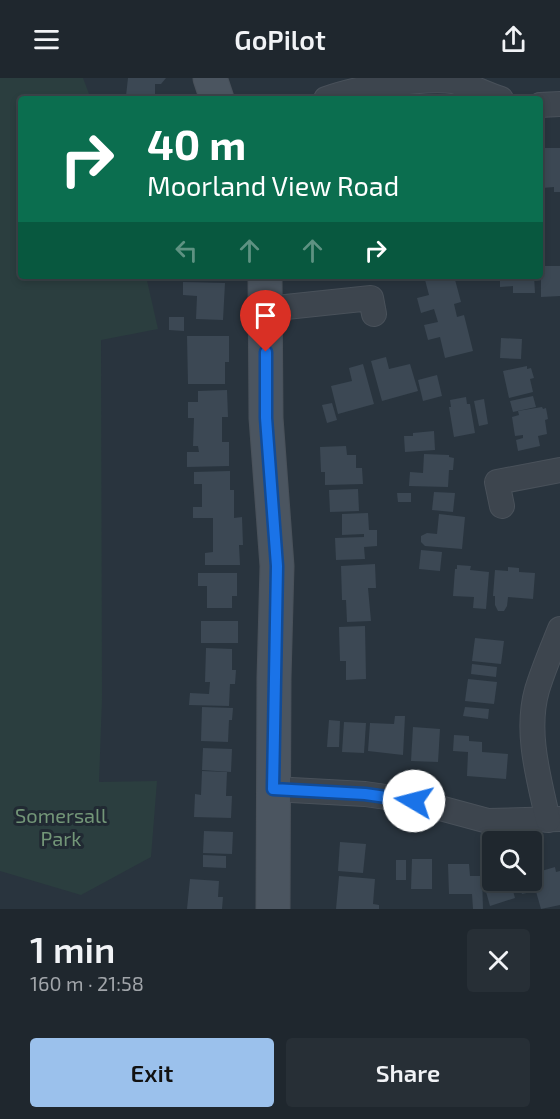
<!DOCTYPE html>
<html lang="en">
<head>
<meta charset="utf-8">
<style>
  :root { --surface:#1f272e; --page:#272f36; --text:#f1f3f6; --muted:#a1a5aa; --line:#3c444a; --accent:#9bc1ec }
  body { margin:0; font-family:"Exo 2",sans-serif; background:var(--page); color:var(--text); height:100vh; display:flex; flex-direction:column; font-size:22px; white-space:nowrap }
  * { box-sizing:border-box; margin:0 }
  p { font-size:20px; color:var(--muted) }
  .icon { flex:none; width:33px; height:33px; fill:none; stroke:currentColor; stroke-width:2; stroke-linecap:round; stroke-linejoin:round }
  .map { position:relative; height:831px; overflow:hidden }
  .drawer { display:flex; flex-direction:column; background:var(--surface); flex:1 }
  .drawer>* { flex:none }
  .guide { position:absolute; left:18px; top:18px; width:525px; height:183px; border-radius:6px; box-shadow:0 3px 9px #0003,0 0 0 2px var(--line); background:#0b6e4f; color:#fff; overflow:hidden }
  .controls { position:absolute; left:482px; top:753px; display:grid; gap:12px }
  .controls a { display:grid; place-items:center; width:60px; height:60px; border-radius:6px; background:var(--surface); box-shadow:0 3px 9px #0003,0 0 0 2px var(--line); font-size:30px }
  .pin { position:absolute; display:grid; place-items:center; width:51px; height:51px; color:#fff; margin:-62px -26px; border-radius:50% 50% 50% 0; rotate:-45deg; box-shadow:0 0 6px #0007 }
  .pin .icon { rotate:45deg }
  .me { position:absolute; width:66px; margin:-33px; rotate:278deg; stroke-linejoin:round; filter:drop-shadow(0 0 4px #0008) }
  .turn { display:flex; align-items:center; gap:21px; height:126px; padding:0 30px; font-size:27px }
  .turn .icon { width:78px; height:78px; stroke-width:2.5 }
  .turn b { display:block; font-size:42px; line-height:51px }
  .lanes { display:flex; align-items:center; height:57px; padding:0 30px; background:#0003; justify-content:center; gap:30px; direction:ltr }
  .lanes .off { opacity:.35 }
  .round { display:grid; place-items:center; flex:none; width:63px; height:63px; border-radius:6px; background:var(--page) }
  .headline { display:flex; align-items:center; justify-content:space-between; height:102px; padding:0 30px }
  h1 { font-size:36px; font-weight:600; line-height:45px }
  .button { display:flex; gap:12px; margin-top:auto; padding:12px 30px }
  .button a { flex:1; height:69px; border-radius:6px; background:var(--accent); color:#111; font-size:24px; font-weight:600; line-height:69px; text-align:center }
  .button a+a { background:var(--page); color:var(--text) }
  header { display:flex; justify-content:space-between; align-items:center; height:78px; padding:0 30px; background:var(--surface); font-size:27px; font-weight:600 }
  .map>svg:first-child { display:block }
  .green { fill:#2b3e3f }
  .building { fill:#3c4854 }
  .lines { fill:none; stroke-linecap:round; stroke-linejoin:round }
  .street-casing { stroke:#49515a; stroke-width:26 }
  .secondary-casing { stroke:#49515a; stroke-width:35 }
  .street { stroke:#3d454e; stroke-width:24 }
  .secondary { stroke:#4b5560; stroke-width:33 }
  .route-casing { stroke:#114b97; stroke-width:15 }
  .route { stroke:#1a73e8; stroke-width:10 }
  .labels { text-anchor:middle; stroke-width:6; stroke-linejoin:round; paint-order:stroke }
  .park-label { font-size:20px; fill:#739678; stroke:#212a33 }
</style>
</head>
<body>
<header><svg class="icon" aria-label="menu" viewBox="0 0 24 24"><path d="M4 6h16M4 12h16M4 18h16"/></svg>GoPilot<svg class="icon" aria-label="share" viewBox="0 0 24 24"><path d="M12 15V3M7 8l5-5 5 5M5 13v7h14v-7"/></svg></header>
<div class="map">
<svg width="560" height="831" viewBox="0 0 560 831">
  <rect width="100%" height="100%" fill="#29343e"/>
  <polygon class="green" points="0,0 83,0 91,21 21,21 21,198 146,198 158,251 101,262 102,621 99,704 157,703 151,779 81,817 0,793"/>
  <g class="building">
    <polygon points="128,0 166,0 161,6 155,6 155,19 126,18"/>
    <polygon points="541,70 560,70 560,114 554,114 554,109 542,110"/>
    <polygon points="541,188 560,188 560,218 541,219"/>
    <polygon points="204,198 224,198 224,201 204,200"/>
    <polygon points="424,198 454,198 461,224 454,226 457,239 464,237 473,273 445,280 440,259 428,262 424,247 438,244 434,231 421,235 417,220 429,217"/>
    <polygon points="500,198 534,198 535,215 513,215 513,208 500,209"/>
    <polygon points="183,204 225,205 223,242 196,241 197,218 183,217"/>
    <polygon points="169,239 184,239 184,253 169,252"/>
    <polygon points="187,258 229,258 229,284 225,284 225,306 188,306"/>
    <polygon points="501,260 522,261 521,281 500,280"/>
    <polygon points="386,279 389,291 410,286 418,313 382,323 371,283"/>
    <polygon points="363,286 374,326 338,336 331,308 352,303 349,290"/>
    <polygon points="527,288 527,291 531,290 534,300 530,301 533,314 509,320 503,293"/>
    <polygon points="437,297 442,318 423,323 418,302"/>
    <polygon points="227,312 228,339 222,339 222,364 229,364 229,388 187,389 187,374 199,374 198,368 193,368 194,340 188,340 188,324 198,324 198,313"/>
    <polygon points="533,318 536,329 513,334 510,323"/>
    <polygon points="466,319 467,326 470,326 475,355 454,359 449,329 451,329 450,322"/>
    <polygon points="484,321 488,346 479,348 474,323"/>
    <polygon points="332,325 337,342 327,345 322,327"/>
    <polygon points="542,329 543,331 546,330 548,341 545,342 547,356 538,358 540,368 518,373 516,362 523,360 523,357 515,358 512,339 519,337 518,333"/>
    <polygon points="434,353 435,372 405,374 404,358 413,358 413,355"/>
    <polygon points="346,368 347,377 356,377 356,390 362,390 363,406 325,407 325,394 321,394 320,369"/>
    <polygon points="424,376 449,377 449,379 454,380 453,392 449,392 448,409 409,408 410,394 423,395"/>
    <polygon points="230,393 230,412 234,412 234,440 242,439 243,467 239,467 240,487 205,487 205,475 213,474 213,440 193,440 193,429 202,429 202,406 194,406 194,394"/>
    <polygon points="358,411 359,433 330,434 329,412"/>
    <polygon points="434,414 455,415 453,434 432,432"/>
    <polygon points="397,415 411,415 411,424 398,424"/>
    <polygon points="368,435 369,452 377,452 377,468 364,469 365,481 336,482 335,460 364,459 364,456 342,457 342,436"/>
    <polygon points="439,436 465,439 462,471 425,468 421,464 421,458 427,455 437,456"/>
    <polygon points="421,472 442,474 440,493 419,491"/>
    <polygon points="375,486 376,510 368,510 371,543 347,544 346,522 342,522 341,488"/>
    <polygon points="457,487 471,488 470,492 489,494 486,531 473,530 474,519 453,518 455,491 457,491"/>
    <polygon points="508,489 519,490 519,494 535,495 533,521 508,519 507,528 504,533 498,533 495,527 495,518 493,518 495,492 508,493"/>
    <polygon points="198,495 237,495 237,518 232,518 232,530 207,530 207,508 198,508"/>
    <rect x="201" y="543" width="37" height="22"/>
    <polygon points="365,548 366,601 346,602 346,583 340,583 339,549"/>
    <polygon points="475,560 504,563 501,586 472,583"/>
    <polygon points="206,570 232,571 232,592 236,592 235,606 230,606 229,628 189,627 190,615 209,616 210,604 205,604"/>
    <polygon points="472,586 497,589 496,599 471,596"/>
    <polygon points="468,601 497,604 494,626 465,623"/>
    <polygon points="202,629 233,630 232,642 229,642 228,664 201,663"/>
    <polygon points="465,629 489,631 488,641 463,638"/>
    <polygon points="395,638 405,638 403,677 368,673 370,645 394,646"/>
    <polygon points="329,642 340,643 339,669 327,669"/>
    <polygon points="344,644 366,645 364,675 342,674"/>
    <polygon points="413,649 440,651 438,684 411,683"/>
    <polygon points="454,657 469,658 469,663 482,664 482,674 508,676 506,701 467,698 468,674 453,673"/>
    <polygon points="203,670 232,671 231,694 202,692"/>
    <polygon points="202,693 227,694 226,718 232,718 231,740 194,739 195,716 201,717"/>
    <polygon points="204,753 233,754 232,776 203,775"/>
    <polygon points="340,764 366,766 363,795 338,793"/>
    <polygon points="203,777 226,778 226,790 203,789"/>
    <polygon points="412,781 432,781 432,811 411,811"/>
    <rect x="396" y="782" width="10" height="20"/>
    <polygon points="448,786 469,786 470,798 482,798 483,831 473,831 472,816 449,816"/>
    <polygon points="555,789 556,794 560,793 560,827 541,831 531,796"/>
    <polygon points="339,798 375,801 373,826 379,827 379,831 336,831"/>
    <polygon points="492,800 492,802 510,802 515,820 490,828 483,803"/>
    <polygon points="190,801 219,803 218,819 223,819 222,831 187,831"/>
    <polygon points="518,802 527,802 531,814 522,816"/>
  </g>
  <g class="lines">
    <g class="street-casing">
      <g id="street">
        <path d="M 326,21 C 359,9 419,0 453,3 C 469,7 485,16 501,21"/>
        <polyline points="540,27 560,26"/>
        <polyline points="267,231 371,220 374,236"/>
        <polyline points="502,428 497,404 560,392"/>
        <polyline points="273,711 365,716 414,723 488,743 560,741"/>
        <path d="M 548,742 C 539,701 525,654 537,612 C 543,592 552,571 560,551"/>
      </g>
    </g>
    <g class="secondary-casing">
      <g id="secondary">
        <polyline points="210,0 217,21"/>
        <polyline points="265,198 266,340 277,488 274,600 273,831"/>
      </g>
    </g>
    <use href="#street" class="street"/>
    <use href="#secondary" class="secondary"/>
  </g>
  <g class="lines">
    <g class="route-casing">
      <polyline id="route" points="266,274 266,340 277,488 273,711 365,716 414,723"/>
    </g>
    <use href="#route" class="route"/>
  </g>
  <g class="labels">
    <g class="park-label">
      <text x="61" y="745">Somersall<tspan x="61" dy="23">Park</tspan></text>
    </g>
  </g>
</svg>
<div class="controls">
<a><svg class="icon" aria-label="search" viewBox="0 0 24 24"><circle cx="10" cy="10" r="6"/><path d="M15 15l6 6"/></svg></a>
</div>
<div class="pin" style="left:266px;top:274px;background:#d93025"><svg class="icon" aria-label="arrive" viewBox="0 0 24 24"><path d="M6 21V4h12l-3 4 3 4H6"/></svg></div>
<svg class="me" style="left:414px;top:723px" viewBox="-20 -20 40 40"><circle r="19" fill="#fff"/><path d="M0-13L10 11 0 6-10 11z" fill="#1a73e8"/></svg>
<div class="guide">
<div class="turn"><svg class="icon" aria-label="right" viewBox="0 0 24 24"><path d="M7 20v-9h11M14 6l5 5-5 5"/></svg><div><b>40 m</b>Moorland View Road</div></div>
<div class="lanes"><svg class="icon off" aria-label="left" viewBox="0 0 24 24"><path d="M17 20v-9H6M10 6l-5 5 5 5"/></svg><svg class="icon off" aria-label="ahead" viewBox="0 0 24 24"><path d="M12 20V5M6 11l6-6 6 6"/></svg><svg class="icon off" aria-label="ahead" viewBox="0 0 24 24"><path d="M12 20V5M6 11l6-6 6 6"/></svg><svg class="icon" aria-label="right" viewBox="0 0 24 24"><path d="M7 20v-9h11M14 6l5 5-5 5"/></svg></div>
</div>
</div>
<section class="drawer">
<div class="headline"><div><h1>1 min</h1><p>160 m · 21:58</p></div><a class="round"><svg class="icon" aria-label="close" viewBox="0 0 24 24"><path d="M6 6l12 12M18 6L6 18"/></svg></a></div>
<div class="button"><a>Exit</a><a>Share</a></div>
</section>
</body>
</html>
